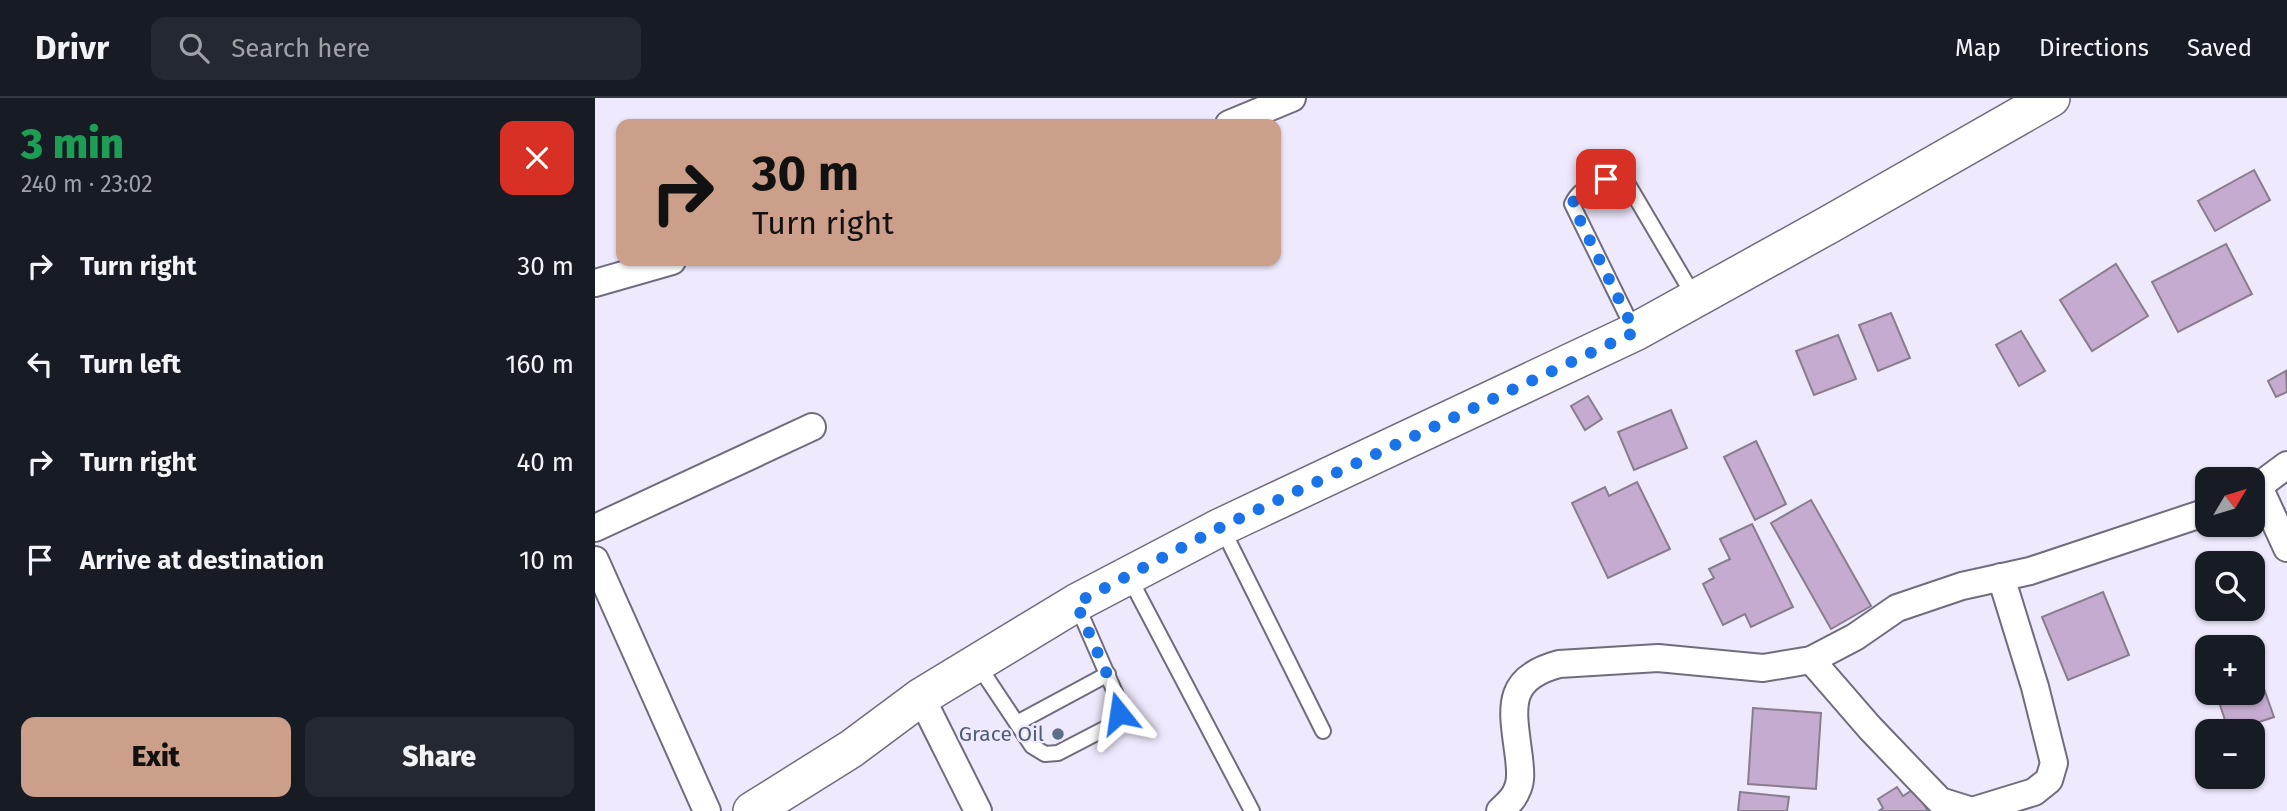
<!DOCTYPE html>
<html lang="en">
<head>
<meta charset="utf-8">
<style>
  :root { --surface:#171b24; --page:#242831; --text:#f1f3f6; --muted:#9ea1a6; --line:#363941; --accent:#cb9f89 }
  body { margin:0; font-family:"Fira Sans",sans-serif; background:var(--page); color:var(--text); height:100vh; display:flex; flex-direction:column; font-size:26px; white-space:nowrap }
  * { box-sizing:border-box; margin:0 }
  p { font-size:23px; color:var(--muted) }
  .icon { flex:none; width:38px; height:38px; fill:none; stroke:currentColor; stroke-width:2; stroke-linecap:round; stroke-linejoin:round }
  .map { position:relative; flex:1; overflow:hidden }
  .drawer { display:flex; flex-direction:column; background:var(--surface); width:595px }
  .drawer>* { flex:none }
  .hud { position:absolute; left:21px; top:21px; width:665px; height:147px; border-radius:14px; box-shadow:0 2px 5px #0004; background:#cb9f89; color:#111; overflow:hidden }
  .needle { width:46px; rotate:52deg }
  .buttons { position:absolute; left:1600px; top:369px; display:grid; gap:14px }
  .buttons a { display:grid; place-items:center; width:70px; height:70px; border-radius:14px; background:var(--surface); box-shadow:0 2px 5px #0004; font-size:35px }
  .pin { position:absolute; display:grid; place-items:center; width:60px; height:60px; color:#fff; margin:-30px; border-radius:14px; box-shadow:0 4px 10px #0006 }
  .me { position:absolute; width:77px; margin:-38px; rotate:345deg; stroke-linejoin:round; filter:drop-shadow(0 0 5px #0008) }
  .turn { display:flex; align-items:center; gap:24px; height:147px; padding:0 21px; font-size:32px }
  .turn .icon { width:91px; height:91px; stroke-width:2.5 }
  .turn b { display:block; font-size:49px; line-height:60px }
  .round { display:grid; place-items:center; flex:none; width:74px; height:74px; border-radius:14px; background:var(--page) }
  .head { display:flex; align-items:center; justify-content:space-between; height:119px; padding:0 21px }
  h1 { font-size:42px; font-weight:800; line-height:52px; color:#1e9e55 }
  .button { display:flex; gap:14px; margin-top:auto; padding:14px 21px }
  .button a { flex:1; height:80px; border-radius:14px; background:var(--accent); color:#111; font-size:28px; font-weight:800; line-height:80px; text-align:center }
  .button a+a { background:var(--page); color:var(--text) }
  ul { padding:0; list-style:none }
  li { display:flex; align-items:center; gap:21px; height:98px; padding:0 21px }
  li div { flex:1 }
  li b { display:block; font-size:26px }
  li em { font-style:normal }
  header { display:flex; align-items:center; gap:42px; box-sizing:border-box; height:98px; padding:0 35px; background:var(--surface); border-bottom:2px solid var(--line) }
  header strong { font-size:33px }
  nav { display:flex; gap:38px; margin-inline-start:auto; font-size:24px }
  .search { width:490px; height:63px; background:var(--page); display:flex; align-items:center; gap:18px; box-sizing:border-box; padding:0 24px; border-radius:14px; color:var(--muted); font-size:26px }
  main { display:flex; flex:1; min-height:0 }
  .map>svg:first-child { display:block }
  .building { fill:#c4abcf; stroke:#887d8e; stroke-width:2 }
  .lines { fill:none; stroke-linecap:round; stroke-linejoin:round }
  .lane-casing { stroke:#706c7d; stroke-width:18 }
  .street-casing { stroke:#706c7d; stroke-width:30 }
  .secondary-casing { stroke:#706c7d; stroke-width:40 }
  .lane { stroke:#fff; stroke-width:14 }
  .street { stroke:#fff; stroke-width:26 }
  .secondary { stroke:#fff; stroke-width:37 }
  .route { stroke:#1a73e8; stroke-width:12; stroke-dasharray:0 21.6 }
  .service-dot { fill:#5c6f8a; stroke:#eee9fd; stroke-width:2.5 }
  .labels { text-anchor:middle; stroke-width:5; stroke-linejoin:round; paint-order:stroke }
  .service-label { font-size:21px; fill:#4e5e75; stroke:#eee9fd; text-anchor:end }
</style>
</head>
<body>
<header>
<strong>Drivr</strong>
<div class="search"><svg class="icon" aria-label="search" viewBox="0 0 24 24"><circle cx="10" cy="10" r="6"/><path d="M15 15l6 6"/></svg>Search here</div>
<nav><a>Map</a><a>Directions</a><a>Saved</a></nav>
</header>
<main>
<section class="drawer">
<div class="head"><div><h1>3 min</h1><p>240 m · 23:02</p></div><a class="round" style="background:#d93025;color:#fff"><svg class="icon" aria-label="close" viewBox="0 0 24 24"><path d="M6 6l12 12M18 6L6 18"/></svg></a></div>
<ul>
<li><svg class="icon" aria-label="right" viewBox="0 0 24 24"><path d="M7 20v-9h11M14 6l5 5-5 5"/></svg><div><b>Turn right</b></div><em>30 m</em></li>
<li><svg class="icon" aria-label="left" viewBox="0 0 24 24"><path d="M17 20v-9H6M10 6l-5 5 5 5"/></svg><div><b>Turn left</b></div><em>160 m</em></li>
<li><svg class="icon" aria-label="right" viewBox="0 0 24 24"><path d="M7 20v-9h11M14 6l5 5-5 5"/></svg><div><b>Turn right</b></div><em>40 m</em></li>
<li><svg class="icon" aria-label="arrive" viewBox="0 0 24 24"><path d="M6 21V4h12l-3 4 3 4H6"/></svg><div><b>Arrive at destination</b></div><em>10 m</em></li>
</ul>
<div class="button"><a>Exit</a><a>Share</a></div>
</section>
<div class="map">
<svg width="1692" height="713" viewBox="0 0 1692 713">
  <rect width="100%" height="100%" fill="#eee9fd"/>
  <g class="building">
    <polygon points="1659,72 1675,102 1620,133 1603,103"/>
    <polygon points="1631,146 1657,196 1583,234 1557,184"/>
    <polygon points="1521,166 1553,218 1497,253 1465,202"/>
    <polygon points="1296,215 1315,260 1283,273 1264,227"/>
    <polygon points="1426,233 1450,273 1424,288 1401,247"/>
    <polygon points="1243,237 1261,281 1219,297 1201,253"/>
    <polygon points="1691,273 1692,294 1681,299 1673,283"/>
    <polygon points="993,298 1007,321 990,332 976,308"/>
    <polygon points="1076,312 1092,350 1039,372 1023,334"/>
    <polygon points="1161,343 1191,406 1160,422 1129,359"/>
    <polygon points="1042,384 1075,451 1013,480 977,405 1010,389 1014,398"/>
    <polygon points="1216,402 1276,508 1236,531 1176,425"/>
    <polygon points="1157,426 1198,509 1156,529 1150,516 1128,527 1108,486 1119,480 1114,471 1135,461 1125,441"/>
    <polygon points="1508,494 1534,557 1473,582 1447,519"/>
    <polygon points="1661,568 1679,619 1634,634 1621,595 1657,595 1657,569"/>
    <polygon points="1158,610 1226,615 1221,691 1153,686"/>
    <polygon points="1302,689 1308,698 1319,691 1333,713 1284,713 1288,710 1283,701"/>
    <polygon points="1145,694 1194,699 1192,713 1143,713"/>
  </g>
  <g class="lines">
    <g class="lane-casing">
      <g id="lane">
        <path d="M 1040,234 L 977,106 C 985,88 1013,76 1031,83 L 1100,200"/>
        <polyline points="627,430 728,633"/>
        <polyline points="534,479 657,713"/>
        <polyline points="383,567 437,648 450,656 463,655 515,628 524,615 522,599 481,505"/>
        <polyline points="422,625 513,576"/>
      </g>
    </g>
    <g class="street-casing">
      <g id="street">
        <polyline points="634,26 697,0"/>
        <polyline points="0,185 77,163"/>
        <polyline points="1664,389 1692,450"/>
        <polyline points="1657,393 1692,367"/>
        <polyline points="0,430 217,329"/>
        <polyline points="0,462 112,713"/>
        <polyline points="1216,562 1275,630 1345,703 1377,713 1439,694 1454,682 1459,665 1440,589 1406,479"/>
        <polyline points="326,599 383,713"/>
        <path d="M 905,713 C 911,707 919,701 922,692 C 927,682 925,671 924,660 C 918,612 908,581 964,566 L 1063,560 L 1168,570 L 1216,562 L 1260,539 L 1302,510 L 1367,488 L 1435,473 L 1612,414"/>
      </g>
    </g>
    <g class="secondary-casing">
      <polyline id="secondary" points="157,713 256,651 326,599 481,505 626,429 1040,234 1235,126 1456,0"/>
    </g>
    <use href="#lane" class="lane"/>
    <use href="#street" class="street"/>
    <use href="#secondary" class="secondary"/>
  </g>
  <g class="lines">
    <path class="route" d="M 524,615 L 522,599 L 481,505 L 626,429 L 1040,234 L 977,106 C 984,92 997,87 1011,81"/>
  </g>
  <circle class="service-dot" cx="463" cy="636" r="7"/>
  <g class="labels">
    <g class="service-label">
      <text x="449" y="643">Grace Oil</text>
    </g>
  </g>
</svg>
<div class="buttons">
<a><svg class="needle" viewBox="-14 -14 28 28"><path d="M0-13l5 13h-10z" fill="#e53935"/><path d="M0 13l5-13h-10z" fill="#9ea1a6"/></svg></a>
<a><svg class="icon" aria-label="search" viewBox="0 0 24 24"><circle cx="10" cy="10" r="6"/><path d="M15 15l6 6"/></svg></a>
<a>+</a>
<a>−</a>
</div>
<div class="pin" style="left:1011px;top:81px;background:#d93025"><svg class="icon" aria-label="arrive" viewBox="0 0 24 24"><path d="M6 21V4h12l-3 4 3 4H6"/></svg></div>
<svg class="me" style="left:524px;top:615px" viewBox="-20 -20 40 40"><path d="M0-17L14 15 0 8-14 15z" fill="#1a73e8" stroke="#fff" stroke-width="4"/></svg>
<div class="hud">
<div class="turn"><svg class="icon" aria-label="right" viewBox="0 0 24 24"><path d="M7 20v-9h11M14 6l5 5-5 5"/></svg><div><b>30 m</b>Turn right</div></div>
</div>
</div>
</main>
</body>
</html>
